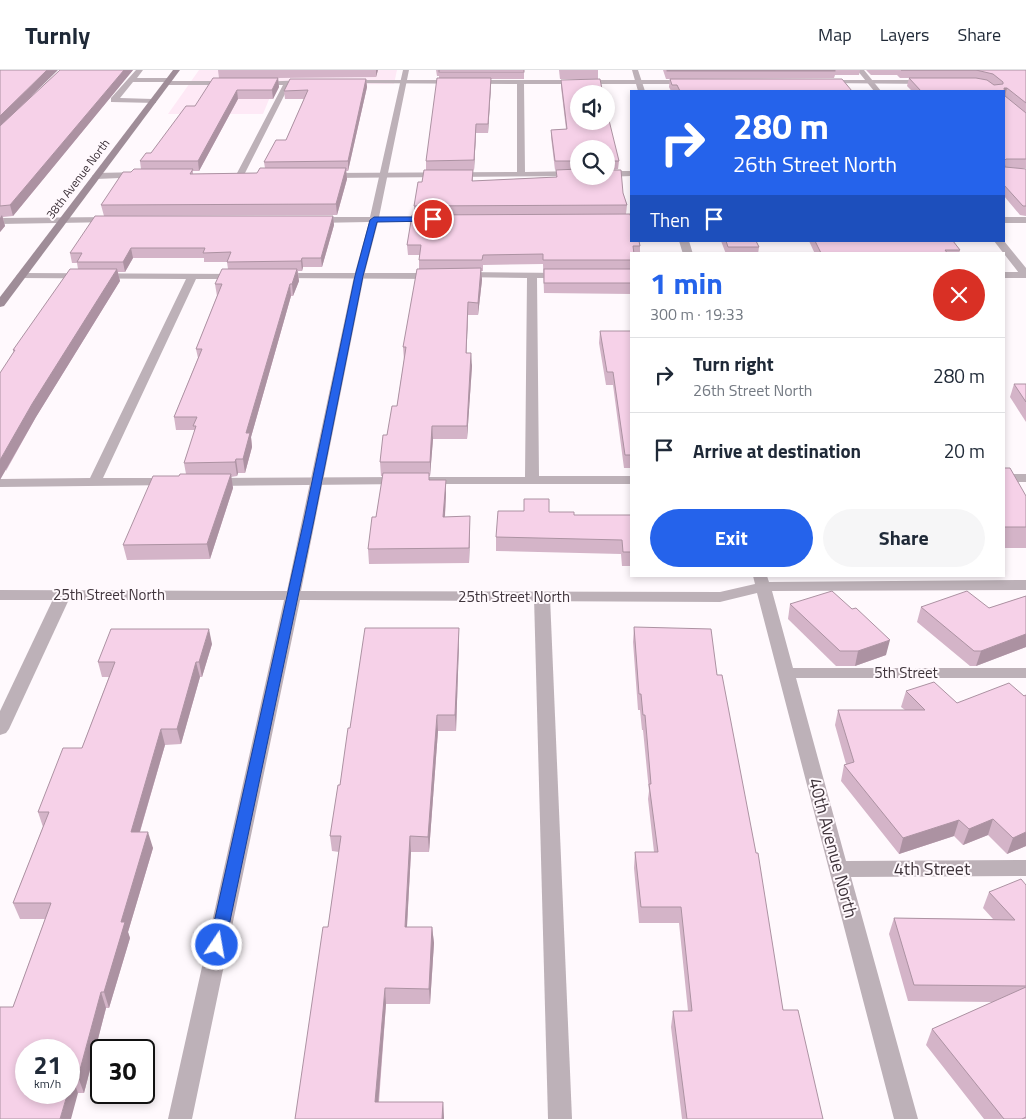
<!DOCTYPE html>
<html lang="en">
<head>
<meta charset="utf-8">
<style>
  :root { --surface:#fff; --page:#f6f6f7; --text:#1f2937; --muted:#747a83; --line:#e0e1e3; --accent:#2563eb }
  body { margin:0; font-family:"Titillium Web",sans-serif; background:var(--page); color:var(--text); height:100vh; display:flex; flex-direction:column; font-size:19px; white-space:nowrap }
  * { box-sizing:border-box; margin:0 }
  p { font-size:16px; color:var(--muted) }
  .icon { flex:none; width:28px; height:28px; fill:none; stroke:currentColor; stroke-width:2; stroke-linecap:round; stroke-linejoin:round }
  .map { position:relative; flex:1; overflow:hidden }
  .details { position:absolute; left:630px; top:182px; width:375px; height:325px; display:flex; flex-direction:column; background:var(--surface); border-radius:0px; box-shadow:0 2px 8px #0003 }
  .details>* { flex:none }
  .guide { position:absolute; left:630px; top:20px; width:375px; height:152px; border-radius:0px; box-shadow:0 2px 8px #0003; background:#2563eb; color:#fff; overflow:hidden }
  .fabs { position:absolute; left:570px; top:15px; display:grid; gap:10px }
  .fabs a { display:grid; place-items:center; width:45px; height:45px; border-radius:50%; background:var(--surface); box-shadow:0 2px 8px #0003; font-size:25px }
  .speed { position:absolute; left:15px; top:969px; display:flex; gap:10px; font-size:25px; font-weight:700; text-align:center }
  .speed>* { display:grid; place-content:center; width:65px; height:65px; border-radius:50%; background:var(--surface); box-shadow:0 2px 8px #0003; line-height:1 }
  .speed small { font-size:12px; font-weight:400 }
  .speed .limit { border:2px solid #111; border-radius:8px; background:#fff; color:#111 }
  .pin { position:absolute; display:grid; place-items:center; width:42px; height:42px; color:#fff; margin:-21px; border:2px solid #fff; border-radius:50%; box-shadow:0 1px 5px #0007 }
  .me { position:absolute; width:55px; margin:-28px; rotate:12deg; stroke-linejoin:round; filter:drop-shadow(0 0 4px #0008) }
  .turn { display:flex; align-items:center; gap:18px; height:105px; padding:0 20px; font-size:22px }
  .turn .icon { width:65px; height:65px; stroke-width:2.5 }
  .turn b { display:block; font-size:35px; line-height:42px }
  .then { display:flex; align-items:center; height:48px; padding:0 20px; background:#0003; gap:10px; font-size:19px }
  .round { display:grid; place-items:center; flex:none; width:52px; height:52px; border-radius:26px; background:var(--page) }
  .headline { display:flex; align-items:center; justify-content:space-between; height:85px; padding:0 20px }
  h1 { font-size:30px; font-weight:700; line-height:38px; color:var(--accent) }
  .action { display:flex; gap:10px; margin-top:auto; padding:10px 20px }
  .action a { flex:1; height:58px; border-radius:30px; background:var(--accent); color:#fff; font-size:20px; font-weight:700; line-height:58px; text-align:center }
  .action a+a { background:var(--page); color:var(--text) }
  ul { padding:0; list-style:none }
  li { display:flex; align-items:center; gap:15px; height:75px; padding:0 20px; border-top:1px solid var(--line) }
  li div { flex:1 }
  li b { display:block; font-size:19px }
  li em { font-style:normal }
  header { display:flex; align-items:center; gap:30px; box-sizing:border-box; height:70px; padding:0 25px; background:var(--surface); border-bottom:1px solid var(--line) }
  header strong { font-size:24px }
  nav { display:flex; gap:28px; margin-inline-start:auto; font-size:18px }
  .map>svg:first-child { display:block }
  .built { fill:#fee9f6 }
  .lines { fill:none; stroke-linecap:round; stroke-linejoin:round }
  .lane { fill:#bdb1b8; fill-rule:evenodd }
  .street { fill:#bdb1b8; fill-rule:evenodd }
  .secondary { fill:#9f8d98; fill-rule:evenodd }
  .wall { fill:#d4b4c8 }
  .shaded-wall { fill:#ac92a2 }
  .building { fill:#f6d1e8; stroke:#ac92a2 }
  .route { fill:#2563eb; stroke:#184099 }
  .labels { text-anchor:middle; stroke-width:4; stroke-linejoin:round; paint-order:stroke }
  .far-street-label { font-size:12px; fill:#40353c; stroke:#fff9fd }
  .street-label { font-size:15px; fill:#40353c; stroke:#fff9fd }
  .near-street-label { font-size:18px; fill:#40353c; stroke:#fff9fd }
</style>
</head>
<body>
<header>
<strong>Turnly</strong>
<nav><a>Map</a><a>Layers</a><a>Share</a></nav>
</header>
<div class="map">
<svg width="1026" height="1049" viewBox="0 0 1026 1049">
  <rect width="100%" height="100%" fill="#fff9fd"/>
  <polygon class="built" points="199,0 397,0 394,14 275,15 263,44 168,44"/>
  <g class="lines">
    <g class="lane">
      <polygon points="136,0 143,0 137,8 169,8 172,11 231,11 235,13 231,15 167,15 164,12 133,12 120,28 153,29 156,29 156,33 111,32 111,28"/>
      <polygon points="308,10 310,11 310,13 290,14 244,105 237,107 236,105 283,15 259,15 255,13 257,12"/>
      <polygon points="346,10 688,10 691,12 688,14 524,14 525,102 579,101 580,106 327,108 323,105 324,103 517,102 517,14 344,13 344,11"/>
      <polygon points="826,10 928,10 931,12 928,14 824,13 823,12"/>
      <polygon points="606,101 631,101 631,106 606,107"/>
      <polygon points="142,102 146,105 145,107 96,109 92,106 96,103"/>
      <polygon points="463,202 566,203 566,207 562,208 537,208 539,406 631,406 631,414 420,414 418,411 425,407 525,407 527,208 459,207 459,203"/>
      <rect x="1004" y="202" width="22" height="6"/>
      <polygon points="21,203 244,204 245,206 240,209 196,209 103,408 170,408 177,412 175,415 0,417 0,409 90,408 186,209 17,208 16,206"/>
      <polygon points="278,203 435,203 440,206 435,209 274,208 273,206"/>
      <rect x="1004" y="404" width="22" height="8"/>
      <polygon points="402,407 409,411 407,414 213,416 206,412 213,408"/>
      <polygon points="63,520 68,522 71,525 9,659 6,663 0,665 0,641 55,525 58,522"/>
      <polygon points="542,522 547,524 550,527 572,1049 548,1049 534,527 537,524"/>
    </g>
    <g class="street">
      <polygon points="403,0 409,0 379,147 431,146 436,149 431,152 378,152 364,206 301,521 720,522 755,514 753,506 767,506 769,512 1026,510 1026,520 772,521 793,598 1026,598 1026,608 796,608 846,791 1026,790 1026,806 851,807 918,1049 894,1049 757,523 720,532 300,530 192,1049 168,1049 284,530 0,530 0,520 287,521 354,206 369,152 314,153 309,150 314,147 370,147"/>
      <polygon points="632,0 638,0 645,21 638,21"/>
      <polygon points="857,0 864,0 881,21 874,21"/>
      <polygon points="111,147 116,150 114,152 0,154 0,148"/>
      <rect x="1004" y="147" width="22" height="6"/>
      <polygon points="679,171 689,171 693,184 683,184"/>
      <polygon points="994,171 1004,171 1026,198 1026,208 1022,207"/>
    </g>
    <polygon class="secondary" points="173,0 180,0 4,236 0,237 0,227"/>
  </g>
  <g class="wall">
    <polygon points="0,0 32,26 60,0 133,0 13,146 3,147 5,156 0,162"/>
    <polygon points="218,0 378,0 376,7 278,8 279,17 273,29 238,29 199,101 193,101 193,104 257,103 265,98 264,92 286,70 304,29 285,29 284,21 366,9 367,17 348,101 346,101 347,109 337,145 104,146 101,135 141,99 140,91 151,83 195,36 219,8"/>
    <polygon points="436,0 524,0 524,9 491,9 488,63 476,63 474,100 473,100 473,111 556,107 556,100 559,99 555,100 551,67 551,60 566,59 561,17 561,10 619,91 618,99 606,100 606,79 579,79 579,106 623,123 627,135 626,144 640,176 640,184 631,184 631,224 544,223 543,194 483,195 483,201 481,201 482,210 478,245 468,245 466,283 472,296 467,369 433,369 430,406 429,406 429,410 446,410 446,424 445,447 470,461 469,493 369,494 368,479 376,447 383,406 381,406 380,392 387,365 397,336 404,290 403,277 419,199 419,190 420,185 408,185 407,175 414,145 414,136 426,100 426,91 439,8 439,6 437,6"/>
    <polygon points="559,0 598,0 598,9 560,9"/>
    <polygon points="663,0 860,0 859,5 835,5 834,8 666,9"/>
    <polygon points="866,0 1026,0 1026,43 1005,26 1026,43 1026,98 1016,98 1026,99 1026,146 1020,145 1004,126 1004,21 912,21 907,16 909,8 950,8 900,8 897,5 871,5"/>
    <polygon points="670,9 852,21 671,21 669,17"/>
    <polygon points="333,146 334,155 322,197 303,197 302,201 298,201 299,211 293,226 291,226 251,367 252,377 245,403 238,403 237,406 231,407 233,418 210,489 127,490 123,475 179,406 186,404 184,393 194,363 194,360 176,360 174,347 198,288 196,279 217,226 215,214 228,199 227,192 204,192 204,188 133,188 125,202 118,202 120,211 36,347 6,401 14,283 13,280 78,199 77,193 72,193 70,183"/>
    <polygon points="721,171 756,171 759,177 758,184 726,184"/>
    <polygon points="809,171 953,171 960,180 959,184 815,184"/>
    <polygon points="600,261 631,261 631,399 631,398 624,398 613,315 606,315 599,273"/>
    <polygon points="1014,314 1026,314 1026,352 1010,327"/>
    <polygon points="1004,398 1026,426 1026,478 1004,478"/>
    <polygon points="549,442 574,445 631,445 631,496 622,496 621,484 496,481 496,467"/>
    <polygon points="1026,526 1026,577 976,596 970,596 917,552 921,537 989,538"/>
    <polygon points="790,534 852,539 886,585 855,596 836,596 788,549"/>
    <polygon points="634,557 717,605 783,940 823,1049 682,1049 671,957 673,941 688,941 679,853 639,853 634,798 635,782 654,782 648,729 649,721 643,660 642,660 640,640 638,640 633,572"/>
    <polygon points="459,558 459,573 456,661 438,661 429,782 411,782 407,857 432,857 434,873 430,934 386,934 379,1032 443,1032 444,1049 295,1049 328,857 339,782 332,781 330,766 340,715 350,658"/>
    <polygon points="212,574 202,607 200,607 181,674 165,675 140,762 153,778 128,862 130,868 109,938 106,938 84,1023 78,1023 13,937 45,849 20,849 13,833 43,757 38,742 82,678 109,607 102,607 98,592"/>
    <polygon points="906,621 957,633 1026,625 1026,776 1007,784 988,765 963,775 954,766 899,784 841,711 844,695 846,694 835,655 838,640 905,640 901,637"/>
    <polygon points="1026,815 1026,1049 984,1049 926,975 932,959 993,932 908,931 889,864 894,848 993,849 983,838 989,822"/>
  </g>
  <g class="shaded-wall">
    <polygon points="47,0 58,0 0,57 0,46"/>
    <polygon points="124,0 133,0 13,146 10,135"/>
    <polygon points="376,0 378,0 376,7"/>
    <polygon points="278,8 279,17 273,29 272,20"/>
    <polygon points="491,8 491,17 488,63 488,54"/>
    <polygon points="366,9 367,17 348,101 348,91"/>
    <polygon points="1004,18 1007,18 1005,26 1004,26"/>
    <polygon points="237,20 238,29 199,101 198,91"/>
    <polygon points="476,54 476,63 474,100 474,90"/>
    <polygon points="346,98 347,109 337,145 336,134"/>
    <polygon points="2,145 5,156 0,162 0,148"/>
    <polygon points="333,146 334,155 322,197 321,188"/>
    <polygon points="131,178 133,188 125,202 123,192"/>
    <polygon points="302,188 303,197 302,201 301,191"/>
    <polygon points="481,198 482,210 478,245 478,233"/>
    <polygon points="117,199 120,211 36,347 0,410 0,390 32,334"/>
    <polygon points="297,199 299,211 293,226 292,214"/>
    <polygon points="290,214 291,226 251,367 252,377 245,403 243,389 246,363"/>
    <polygon points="468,232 468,245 466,296 466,283"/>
    <polygon points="471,283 472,296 467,369 467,356"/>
    <polygon points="432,356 433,369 430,406 430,392"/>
    <polygon points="236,389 238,403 237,406 235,392"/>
    <polygon points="231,404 233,418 210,489 207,474"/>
    <polygon points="446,410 446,424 444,461 443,447"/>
    <polygon points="470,446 470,461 469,493 469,478"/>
    <polygon points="459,558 459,573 456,661 455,645"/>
    <polygon points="209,559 212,574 202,607 199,592"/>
    <polygon points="1026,564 1026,577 976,596 981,581"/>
    <polygon points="890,570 886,585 855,596 858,581"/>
    <polygon points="196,592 200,607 181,674 177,659"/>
    <polygon points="437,645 438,661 429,782 428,767"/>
    <polygon points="161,659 165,675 135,778 131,762"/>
    <polygon points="993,749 988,765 963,775 969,759"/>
    <polygon points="959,750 954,766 899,784 903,768"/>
    <polygon points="148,762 153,778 128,862 130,868 109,938 104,922 121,852"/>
    <polygon points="1026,762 1026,776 1007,784 1013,768"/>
    <polygon points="410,766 411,782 406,873 405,857"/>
    <polygon points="432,857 434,873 430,934 429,919"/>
    <polygon points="385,918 386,934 377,1048 375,1032"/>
    <polygon points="101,922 106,938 84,1023 78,1007"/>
    <polygon points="72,1007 78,1023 71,1049 60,1049 68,1022 69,1022 69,1019"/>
    <polygon points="443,1032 444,1049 442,1049"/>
  </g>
  <g class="building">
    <polygon points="0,0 47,0 0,46"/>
    <polygon points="60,0 124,0 10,135 0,136 0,56"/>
    <rect x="439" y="0" width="85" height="2"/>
    <rect x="667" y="0" width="168" height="1"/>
    <polygon points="901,0 1026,0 1026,33 1007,18 1004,18 1005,26 1026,43 1026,89 1006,89 1004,91 1005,97 1026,99 1026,136 1023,136 1004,115 1004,21 921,21 909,8 976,8 987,10 994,15 1003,14 1003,12 993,4 976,0"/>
    <polygon points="213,8 278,8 272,20 237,20 198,91 140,91 146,83 151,83 186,36 195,36"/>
    <polygon points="437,8 491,8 488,54 476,54 474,90 426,91"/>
    <polygon points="290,9 366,9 348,91 264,92 276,70 286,70 308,20 284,21"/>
    <polygon points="600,9 603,24 579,24 579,51 606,51 606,38 619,91 606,91 606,79 579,79 579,91 555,91 551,60 567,59 561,10"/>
    <polygon points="670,9 842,9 852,21 680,21 677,15 672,15"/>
    <polygon points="260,98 346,98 336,134 101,135 123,102 131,102 134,99 193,99 190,104 257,103"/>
    <polygon points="579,99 579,106 606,106 606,100 621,100 623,123 627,135 414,136 418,112 422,112 424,100 473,100 472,111 557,107 556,100"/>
    <polygon points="630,144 631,148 631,171 639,171 640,176 633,176 634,184 631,184 631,190 543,190 543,184 483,185 482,190 419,190 421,175 407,175 412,145"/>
    <polygon points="95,146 333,146 321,188 302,188 301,191 227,192 231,182 203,183 205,178 131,178 123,192 77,192 82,183 70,183"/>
    <polygon points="726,171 756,171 759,177 728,177"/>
    <polygon points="815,171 953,171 960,180 945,180 948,184 821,183"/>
    <polygon points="481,198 478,233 468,232 466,283 471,283 467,356 432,356 430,392 380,392 383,365 387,365 392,336 397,336 406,277 403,277 417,199"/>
    <polygon points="70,199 117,199 32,334 0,390 0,303 15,280 13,280"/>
    <polygon points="222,199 297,199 292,214 290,214 246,363 250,363 243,389 236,389 235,392 184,393 196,356 193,356 197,347 174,347 202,279 196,279 222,214 215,214"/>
    <rect x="544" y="199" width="87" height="14"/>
    <polygon points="600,261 631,261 631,385 625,385 613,302 607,302"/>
    <polygon points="1014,314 1026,314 1026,332"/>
    <polygon points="1004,398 1010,398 1026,426 1026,457 1004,457"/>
    <polygon points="383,403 429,403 429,410 446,410 443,447 470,446 469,478 368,479 372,447 376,447"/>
    <polygon points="180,404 231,404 207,474 123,475 153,406 179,406"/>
    <polygon points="524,429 549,429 549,442 574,442 574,445 631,445 631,482 623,482 622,470 496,467 498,441 524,441"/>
    <polygon points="832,521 852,539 856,538 890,570 858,581 840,581 790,534"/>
    <polygon points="967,521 989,538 1026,526 1026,564 981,581 974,581 921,537"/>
    <polygon points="634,557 711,559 717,605 722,605 756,783 758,783 783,940 798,940 823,1049 687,1049 673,941 692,941 681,837 641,837 635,782 658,782 649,714 651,714 645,645 643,645 641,624 639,624"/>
    <polygon points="365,558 459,558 455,645 437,645 428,767 410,766 405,857 432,857 429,919 385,918 375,1032 443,1032 442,1049 295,1049 323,857 328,857 341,766 330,766 338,715 340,715 348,658 350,658"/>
    <polygon points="111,559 209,559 199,592 196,592 177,659 161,659 131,762 148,762 121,852 125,852 104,922 101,922 78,1007 72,1007 69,1019 69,980 26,980 26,1022 68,1022 60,1049 0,1049 0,937 13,937 51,833 13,833 49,742 38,742 63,678 82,678 115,592 98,592"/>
    <polygon points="934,612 957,633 1009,613 1024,626 1026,625 1026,762 1013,768 993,749 969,759 959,750 903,768 844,695 854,692 838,640 925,640 906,621"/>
    <polygon points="1021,809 1026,815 1026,916 914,915 894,848 1015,850 989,822"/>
    <polygon points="1026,917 1026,1047 1022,1049 1004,1049 932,959"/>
  </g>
  <polygon class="route" points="433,147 436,148 436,151 377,152 363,206 314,450 225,875 223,879 217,881 212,879 209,875 304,450 355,206 370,150 374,147"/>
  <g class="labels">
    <g class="far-street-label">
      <text transform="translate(78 109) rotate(-53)" y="4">38th Avenue North</text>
    </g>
    <g class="street-label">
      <text x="109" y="530">25th Street North</text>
      <text x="514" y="532">25th Street North</text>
      <text x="906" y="608">5th Street</text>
    </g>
    <g class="near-street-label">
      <text transform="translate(833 778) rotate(75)" y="6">40th Avenue North</text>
      <text x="932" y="805">4th Street</text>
    </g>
  </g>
</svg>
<div class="fabs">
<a><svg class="icon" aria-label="sound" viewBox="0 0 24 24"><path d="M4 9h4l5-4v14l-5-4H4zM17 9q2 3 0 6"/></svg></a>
<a><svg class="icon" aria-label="search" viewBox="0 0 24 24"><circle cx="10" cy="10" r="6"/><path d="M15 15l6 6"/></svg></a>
</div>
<div class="speed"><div>21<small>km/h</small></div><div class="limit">30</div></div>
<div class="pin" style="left:433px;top:149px;background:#d93025"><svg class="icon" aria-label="arrive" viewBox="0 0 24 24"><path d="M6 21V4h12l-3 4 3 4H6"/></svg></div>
<svg class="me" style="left:217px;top:875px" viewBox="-20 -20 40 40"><circle r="17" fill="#2563eb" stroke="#fff" stroke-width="3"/><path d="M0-11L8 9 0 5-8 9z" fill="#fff"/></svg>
<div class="guide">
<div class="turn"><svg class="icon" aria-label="right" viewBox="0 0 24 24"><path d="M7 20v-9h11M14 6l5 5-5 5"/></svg><div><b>280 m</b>26th Street North</div></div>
<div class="then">Then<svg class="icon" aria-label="arrive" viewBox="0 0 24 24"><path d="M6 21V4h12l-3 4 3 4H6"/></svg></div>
</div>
<section class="details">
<div class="headline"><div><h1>1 min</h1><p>300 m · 19:33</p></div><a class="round" style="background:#d93025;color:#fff"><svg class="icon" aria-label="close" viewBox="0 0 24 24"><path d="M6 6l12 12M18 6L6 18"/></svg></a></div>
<ul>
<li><svg class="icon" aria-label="right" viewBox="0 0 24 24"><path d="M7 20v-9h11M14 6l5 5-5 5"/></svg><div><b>Turn right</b><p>26th Street North</p></div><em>280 m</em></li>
<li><svg class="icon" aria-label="arrive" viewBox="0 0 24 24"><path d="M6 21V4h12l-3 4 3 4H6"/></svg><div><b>Arrive at destination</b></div><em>20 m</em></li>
</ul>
<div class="action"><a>Exit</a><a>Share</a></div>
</section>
</div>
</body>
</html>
